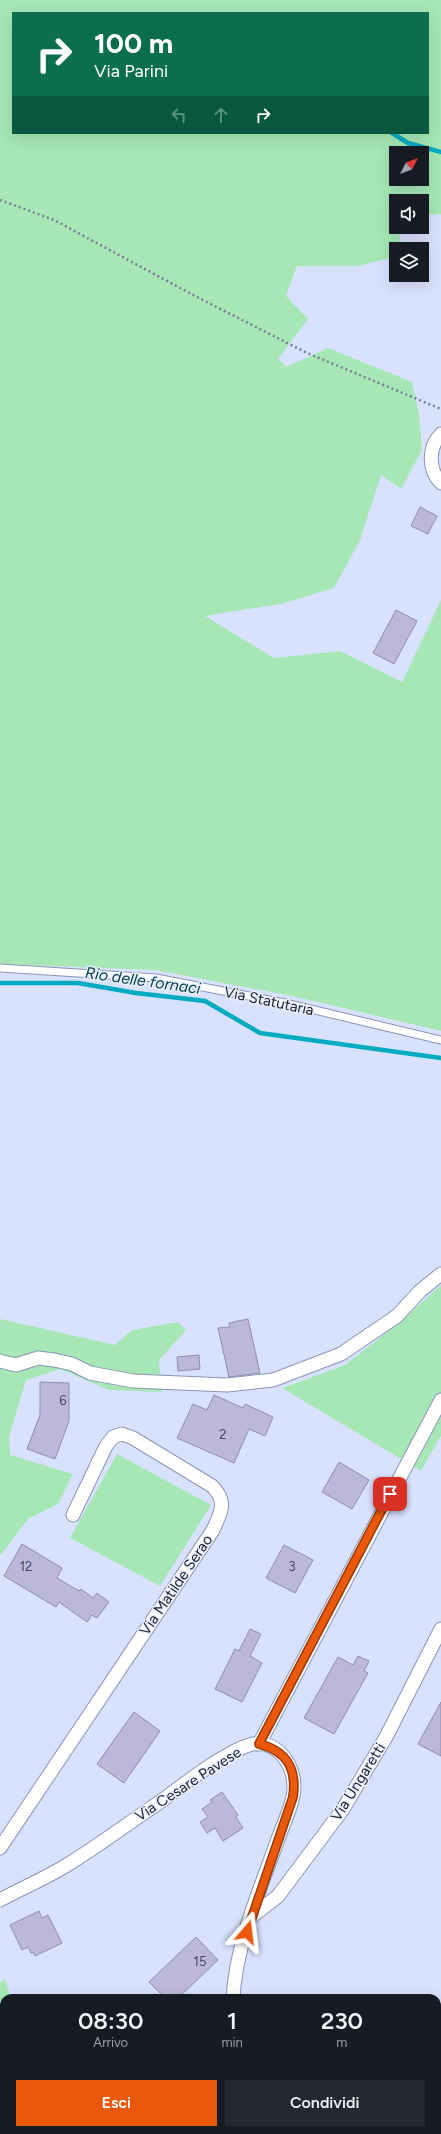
<!DOCTYPE html>
<html lang="it">
<head>
<meta charset="utf-8">
<style>
  :root { --surface:#171b24; --page:#242831; --text:#f1f3f6; --muted:#9ea1a6; --accent:#ea580c }
  body { margin:0; font-family:Figtree,sans-serif; background:var(--page); color:var(--text); height:100vh; display:flex; flex-direction:column; font-size:15px; white-space:nowrap }
  * { box-sizing:border-box; margin:0 }
  p { font-size:13px; color:var(--muted) }
  .icon { flex:none; width:22px; height:22px; fill:none; stroke:currentColor; stroke-width:2; stroke-linecap:round; stroke-linejoin:round }
  .map { position:relative; flex:1; overflow:hidden }
  .side { position:absolute; left:0px; top:1994px; width:441px; height:140px; display:flex; flex-direction:column; background:var(--surface); border-radius:12px 12px 0 0; box-shadow:0 4px 16px #0002 }
  .side>* { flex:none }
  .top-card { position:absolute; left:12px; top:12px; width:417px; height:122px; border-radius:0px; box-shadow:0 4px 16px #0002; background:#0b6e4f; color:#fff; overflow:hidden }
  .needle { width:26px; rotate:48deg }
  .controls { position:absolute; left:389px; top:146px; display:grid; gap:8px }
  .controls a { display:grid; place-items:center; width:40px; height:40px; border-radius:0px; background:var(--surface); box-shadow:0 4px 16px #0002; font-size:20px }
  .pin { position:absolute; display:grid; place-items:center; width:34px; height:34px; color:#fff; margin:-17px; border-radius:8px; box-shadow:0 2px 6px #0006 }
  .me { position:absolute; width:44px; margin:-22px; rotate:17deg; stroke-linejoin:round; filter:drop-shadow(0 0 3px #0008) }
  .turn { display:flex; align-items:center; gap:14px; height:84px; padding:0 16px; font-size:18px }
  .turn .icon { width:52px; height:52px; stroke-width:2.5 }
  .turn b { display:block; font-size:28px; line-height:34px }
  .lanes { display:flex; align-items:center; height:38px; padding:0 16px; background:#0003; justify-content:center; gap:20px; direction:ltr }
  .lanes .off { opacity:.35 }
  .eta { display:flex; justify-content:space-evenly; align-items:center; height:68px; text-align:center }
  .eta b { font-size:24px; font-weight:600; line-height:28px }
  .action { display:flex; gap:8px; margin-top:auto; padding:8px 16px }
  .action a { flex:1; height:46px; border-radius:0px; background:var(--accent); color:#fff; font-size:16px; font-weight:600; line-height:46px; text-align:center }
  .action a+a { background:var(--page); color:var(--text) }
  .map>svg:first-child { display:block }
  .green { fill:#a6e7b5; fill-rule:evenodd }
  .lines { fill:none; stroke-linecap:round; stroke-linejoin:round }
  .stream { stroke:#03abc1; stroke-width:4.5 }
  .building { fill:#bcb8dc; stroke:#918daf }
  .lane-casing { stroke:#8a95b6; stroke-width:9 }
  .street-casing { stroke:#8a95b6; stroke-width:15 }
  .path { stroke:#787f93; stroke-width:2.5; stroke-dasharray:2 3; stroke-linecap:butt }
  .lane { stroke:#fff; stroke-width:7 }
  .street { stroke:#fff; stroke-width:13 }
  .route-casing { stroke:#983908; stroke-width:10 }
  .route { stroke:#ea580c; stroke-width:7 }
  .labels { text-anchor:middle; stroke-width:3; stroke-linejoin:round; paint-order:stroke }
  .number-label { font-size:13px; fill:#45475a }
  .street-label { font-size:15px; fill:#1d212e; stroke:#eaeffe }
  .water-label { font-size:16px; font-style:italic; fill:#04424c; stroke:#eaeffe }
</style>
</head>
<body>
<div class="map">
<svg width="441" height="2134" viewBox="0 0 441 2134">
  <rect width="100%" height="100%" fill="#d8e2ff"/>
  <g class="green">
    <path d="M 0,0 L 441,0 L 441,214 L 422,215 L 422,201 L 396,201 L 396,227 L 399,227 L 401,249 L 396,249 L 396,257 L 357,266 L 297,266 L 286,296 L 308,319 L 278,359 L 286,367 L 328,348 L 412,382 L 419,414 L 422,450 L 401,489 L 381,475 L 360,540 L 334,588 L 280,604 L 205,616 L 274,658 L 340,651 L 402,682 L 441,600 L 441,1031 L 292,996 L 155,970 L 0,964 ZM 13,13 L 428,13 L 428,133 L 13,133 ZM 396,153 L 422,153 L 422,179 L 396,179 Z"/>
    <polygon points="441,1285 441,1436 421,1471 282,1388 345,1365 399,1323"/>
    <polygon points="0,1319 115,1345 132,1330 178,1322 186,1330 159,1360 162,1392 109,1390 60,1369 26,1380 9,1437 10,1455 73,1474 58,1504 28,1519 0,1556"/>
    <polygon points="117,1454 211,1505 160,1586 70,1538"/>
    <polygon points="5,1979 11,1998 4,1998 4,2017 0,2019 0,1982"/>
  </g>
  <g class="lines">
    <g class="stream">
      <polyline points="392,133 408,143 441,152"/>
      <polyline points="0,983 78,983 136,993 205,1001 260,1033 441,1058"/>
    </g>
  </g>
  <g class="building">
    <polygon points="420,507 437,516 428,534 411,526"/>
    <polygon points="396,610 417,621 394,664 373,653"/>
    <polygon points="248,1319 260,1373 229,1377 218,1328 230,1327 229,1323"/>
    <polygon points="199,1355 200,1369 178,1371 177,1357"/>
    <polygon points="40,1382 69,1383 69,1421 55,1459 27,1449 40,1415"/>
    <polygon points="214,1395 243,1408 245,1404 273,1417 265,1436 249,1429 234,1463 177,1438 193,1404 207,1410"/>
    <polygon points="339,1462 369,1480 352,1509 322,1492"/>
    <polygon points="22,1544 62,1568 57,1578 79,1591 81,1589 93,1598 97,1593 109,1602 97,1618 92,1615 87,1622 59,1602 56,1607 4,1576"/>
    <polygon points="284,1545 313,1560 295,1593 266,1578"/>
    <polygon points="250,1629 261,1634 250,1656 262,1663 242,1702 215,1689 235,1649 239,1651"/>
    <polygon points="358,1656 369,1661 364,1671 368,1673 334,1734 304,1718 338,1657 353,1665"/>
    <polygon points="441,1702 441,1756 418,1744"/>
    <polygon points="134,1712 160,1731 124,1783 97,1764"/>
    <polygon points="222,1792 238,1815 236,1817 243,1828 223,1841 215,1828 207,1833 200,1822 208,1817 202,1809 212,1802 210,1800"/>
    <polygon points="39,1911 42,1918 48,1915 62,1943 35,1956 33,1952 31,1953 28,1947 22,1950 10,1925"/>
    <polygon points="196,1937 218,1960 178,1998 165,1998 149,1982"/>
  </g>
  <g class="lines">
    <g class="lane-casing">
      <polyline id="lane" points="0,968 156,978 285,1003 441,1040"/>
    </g>
    <g class="street-casing">
      <g id="street">
        <path d="M 441,434 C 428,447 428,470 441,483"/>
        <polyline points="0,1361 16,1365 38,1358 54,1360 72,1364 90,1373 133,1381 227,1385 273,1380 341,1354 397,1316 420,1291 441,1274"/>
        <polyline points="259,1744 441,1400"/>
        <path d="M 0,1848 L 213,1530 C 221,1512 228,1502 212,1486 L 133,1438 L 122,1434 L 113,1437 L 106,1446 L 73,1515"/>
        <path d="M 0,1900 C 22,1888 46,1878 67,1865 C 98,1846 127,1824 157,1804 C 182,1786 218,1757 246,1746 C 276,1734 299,1768 293,1796 C 290,1811 283,1825 278,1839 C 260,1890 236,1944 233,1998"/>
        <polyline points="251,1917 278,1896 343,1809 386,1737 441,1629"/>
        <polyline points="280,2130 282,2134"/>
        <polyline points="239,2134 241,2130"/>
      </g>
    </g>
    <polyline class="path" points="0,200 54,220 195,296 307,353 441,409"/>
    <use href="#lane" class="lane"/>
    <use href="#street" class="street"/>
  </g>
  <g class="lines">
    <g class="route-casing">
      <path id="route" d="M 247,1932 L 293,1797 C 297,1768 287,1751 259,1744 L 390,1494"/>
    </g>
    <use href="#route" class="route"/>
  </g>
  <g class="labels">
    <g class="number-label">
      <text x="63" y="1405">6</text>
      <text x="223" y="1439">2</text>
      <text x="26" y="1571">12</text>
      <text x="292" y="1571">3</text>
      <text x="200" y="1966">15</text>
    </g>
    <g class="street-label">
      <text transform="translate(269 1001) rotate(12)" y="5">Via Statutaria</text>
      <text transform="translate(176 1585) rotate(-56)" y="5">Via Matilde Serao</text>
      <text transform="translate(358 1782) rotate(-58)" y="5">Via Ungaretti</text>
      <text transform="translate(188 1784) rotate(-33)" y="5">Via Cesare Pavese</text>
    </g>
    <g class="water-label">
      <text transform="translate(143 980) rotate(8)" y="6">Rio delle fornaci</text>
    </g>
  </g>
</svg>
<div class="controls">
<a><svg class="needle" viewBox="-14 -14 28 28"><path d="M0-13l5 13h-10z" fill="#e53935"/><path d="M0 13l5-13h-10z" fill="#9ea1a6"/></svg></a>
<a><svg class="icon" aria-label="sound" viewBox="0 0 24 24"><path d="M4 9h4l5-4v14l-5-4H4zM17 9q2 3 0 6"/></svg></a>
<a><svg class="icon" aria-label="layers" viewBox="0 0 24 24"><path d="M12 4l9 5-9 5-9-5zM3 14l9 5 9-5"/></svg></a>
</div>
<div class="pin" style="left:390px;top:1494px;background:#d93025"><svg class="icon" aria-label="arrive" viewBox="0 0 24 24"><path d="M6 21V4h12l-3 4 3 4H6"/></svg></div>
<svg class="me" style="left:247px;top:1932px" viewBox="-20 -20 40 40"><path d="M0-17L14 15 0 8-14 15z" fill="#ea580c" stroke="#fff" stroke-width="4"/></svg>
<div class="top-card">
<div class="turn"><svg class="icon" aria-label="right" viewBox="0 0 24 24"><path d="M7 20v-9h11M14 6l5 5-5 5"/></svg><div><b>100 m</b>Via Parini</div></div>
<div class="lanes"><svg class="icon off" aria-label="left" viewBox="0 0 24 24"><path d="M17 20v-9H6M10 6l-5 5 5 5"/></svg><svg class="icon off" aria-label="ahead" viewBox="0 0 24 24"><path d="M12 20V5M6 11l6-6 6 6"/></svg><svg class="icon" aria-label="right" viewBox="0 0 24 24"><path d="M7 20v-9h11M14 6l5 5-5 5"/></svg></div>
</div>
<section class="side">
<div class="eta">
<div><b>08:30</b><p>Arrivo</p></div>
<div><b>1</b><p>min</p></div>
<div><b>230</b><p>m</p></div>
</div>
<div class="action"><a>Esci</a><a>Condividi</a></div>
</section>
</div>
</body>
</html>
